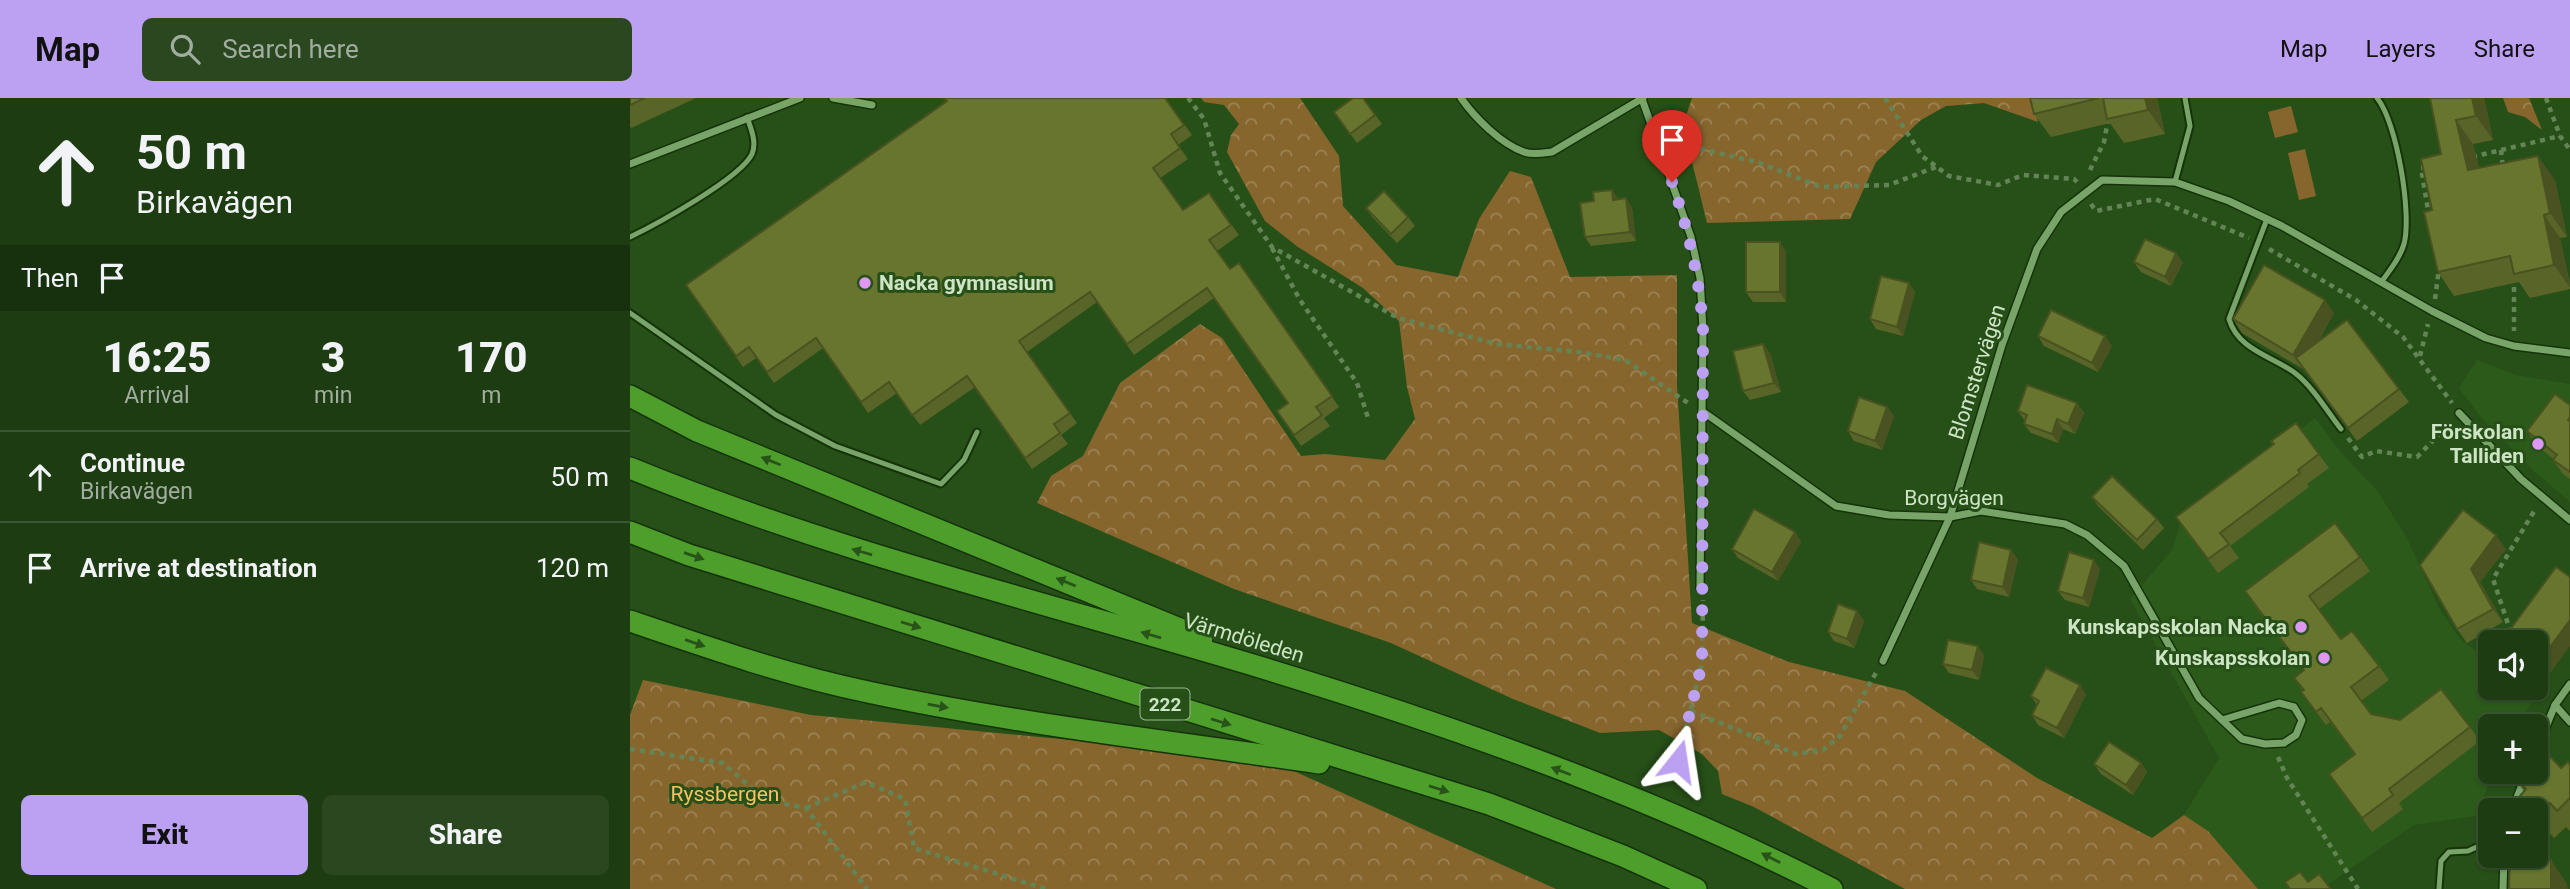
<!DOCTYPE html>
<html lang="en">
<head>
<meta charset="utf-8">
<style>
  :root { --surface:#1d3c12; --page:#2a4720; --text:#f1f3f6; --muted:#a0ad9f; --line:#3b5632; --accent:#bca0f2 }
  body { margin:0; font-family:Roboto,sans-serif; background:var(--page); color:var(--text); height:100vh; display:flex; flex-direction:column; font-size:26px; white-space:nowrap }
  * { box-sizing:border-box; margin:0 }
  p { font-size:23px; color:var(--muted) }
  .icon { flex:none; width:38px; height:38px; fill:none; stroke:currentColor; stroke-width:2; stroke-linecap:round; stroke-linejoin:round }
  .map { position:relative; flex:1; overflow:hidden }
  .details { display:flex; flex-direction:column; background:var(--surface); width:630px }
  .details>* { flex:none }
  .guide { background:#1d3c12; color:var(--text); overflow:hidden }
  .controls { position:absolute; left:1848px; top:532px; display:grid; gap:14px }
  .controls a { display:grid; place-items:center; width:70px; height:70px; border-radius:10px; background:var(--surface); box-shadow:0 2px 5px #0004,0 0 0 2px var(--line); font-size:35px }
  .pin { position:absolute; display:grid; place-items:center; width:60px; height:60px; color:#fff; margin:-72px -30px; border-radius:50% 50% 50% 0; rotate:-45deg; box-shadow:0 0 7px #0007 }
  .pin .icon { rotate:45deg }
  .me { position:absolute; width:77px; margin:-38px; rotate:15deg; stroke-linejoin:round; filter:drop-shadow(0 0 5px #0008) }
  .turn { display:flex; align-items:center; gap:24px; height:147px; padding:0 21px; font-size:32px }
  .turn .icon { width:91px; height:91px; stroke-width:2.5 }
  .turn b { display:block; font-size:49px; line-height:60px }
  .then { display:flex; align-items:center; height:66px; padding:0 21px; background:#0003; gap:14px; font-size:26px }
  .eta { display:flex; justify-content:space-evenly; align-items:center; height:119px; text-align:center }
  .eta b { font-size:42px; font-weight:800; line-height:49px }
  .cta { display:flex; gap:14px; margin-top:auto; padding:14px 21px }
  .cta a { flex:1; height:80px; border-radius:10px; background:var(--accent); color:#111; font-size:28px; font-weight:800; line-height:80px; text-align:center }
  .cta a+a { background:var(--page); color:var(--text) }
  ul { padding:0; list-style:none }
  li { display:flex; align-items:center; gap:21px; height:91px; padding:0 21px; border-top:2px solid var(--line) }
  li div { flex:1 }
  li b { display:block; font-size:26px }
  li em { font-style:normal }
  header { display:flex; align-items:center; gap:42px; box-sizing:border-box; height:98px; padding:0 35px; background:var(--accent); color:#111 }
  header strong { font-size:33px }
  nav { display:flex; gap:38px; margin-inline-start:auto; font-size:24px }
  .search { width:490px; height:63px; background:var(--page); display:flex; align-items:center; gap:18px; box-sizing:border-box; padding:0 24px; border-radius:10px; color:var(--muted); font-size:26px }
  main { display:flex; flex:1; min-height:0 }
  .map>svg:first-child { display:block }
  .built { fill:#2c5a1a }
  .green { fill:#87662e }
  .forest { fill:url(#forest-crowns) }
  .lines { fill:none; stroke-linecap:round; stroke-linejoin:round }
  .lane-casing { stroke:#153308; stroke-width:9 }
  .street-casing { stroke:#153308; stroke-width:10 }
  .highway-casing { stroke:#153308; stroke-width:24 }
  .path { stroke:#638556; stroke-width:4.5; stroke-dasharray:5 5; stroke-linecap:butt }
  .lane { stroke:#78a46a; stroke-width:5 }
  .street { stroke:#78a46a; stroke-width:7 }
  .highway { stroke:#4d9e2b; stroke-width:21 }
  .wall { fill:#596528 }
  .shaded-wall { fill:#495220 }
  .building { fill:#68752e; stroke:#495220; stroke-width:2 }
  .oneway { fill:#295419 }
  .route { stroke:#bca0f2; stroke-width:12; stroke-dasharray:0 21.6 }
  .poi-dot { fill:#de98f3; stroke:#275018; stroke-width:2.5 }
  .labels { text-anchor:middle; stroke-width:6; stroke-linejoin:round; paint-order:stroke }
  .shield { fill:#275018; stroke:#9bb891; stroke-width:2 }
  .shield-label { font-size:19px; font-weight:bold; fill:#cde4c5 }
  .poi-label { font-size:21px; font-weight:bold; fill:#cde4c5; stroke:#275018; text-anchor:end }
  .street-label { font-size:21px; fill:#cde4c5; stroke:#275018 }
  .park-label { font-size:21px; fill:#f9c060; stroke:#275018 }
</style>
</head>
<body>
<header>
<strong>Map</strong>
<div class="search"><svg class="icon" aria-label="search" viewBox="0 0 24 24"><circle cx="10" cy="10" r="6"/><path d="M15 15l6 6"/></svg>Search here</div>
<nav><a>Map</a><a>Layers</a><a>Share</a></nav>
</header>
<main>
<section class="details">
<div class="guide">
<div class="turn"><svg class="icon" aria-label="ahead" viewBox="0 0 24 24"><path d="M12 20V5M6 11l6-6 6 6"/></svg><div><b>50 m</b>Birkavägen</div></div>
<div class="then">Then<svg class="icon" aria-label="arrive" viewBox="0 0 24 24"><path d="M6 21V4h12l-3 4 3 4H6"/></svg></div>
</div>
<div class="eta">
<div><b>16:25</b><p>Arrival</p></div>
<div><b>3</b><p>min</p></div>
<div><b>170</b><p>m</p></div>
</div>
<ul>
<li><svg class="icon" aria-label="ahead" viewBox="0 0 24 24"><path d="M12 20V5M6 11l6-6 6 6"/></svg><div><b>Continue</b><p>Birkavägen</p></div><em>50 m</em></li>
<li><svg class="icon" aria-label="arrive" viewBox="0 0 24 24"><path d="M6 21V4h12l-3 4 3 4H6"/></svg><div><b>Arrive at destination</b></div><em>120 m</em></li>
</ul>
<div class="cta"><a>Exit</a><a>Share</a></div>
</section>
<div class="map">
<svg width="1940" height="791" viewBox="0 0 1940 791">
  <defs>
    <pattern id="forest-crowns" width="20" height="18" patternUnits="userSpaceOnUse" patternTransform="scale(1.75)"><rect width="20" height="18" fill="#87662e"/><path d="M2 6a3 3 0 1 1 6 0M12 15a3 3 0 1 1 6 0" fill="none" stroke="#9c8354"/></pattern>
  </defs>
  <rect width="100%" height="100%" fill="#275018"/>
  <g class="built">
    <polygon points="1847,262 1886,277 1940,286 1940,404 1904,373 1850,318 1829,290"/>
    <polygon points="1685,320 1713,357 1746,391 1776,438 1809,510 1830,541 1860,564 1860,590 1892,590 1905,600 1886,628 1860,628 1860,674 1864,674 1845,718 1784,727 1691,791 1628,791 1578,733 1554,717 1589,660 1500,501 1542,452 1551,424"/>
  </g>
  <g class="green">
    <polygon points="1661,8 1668,34 1645,40 1638,14"/>
    <polygon points="1675,51 1686,98 1669,102 1658,55"/>
  </g>
  <g class="forest">
    <polygon points="571,0 670,0 709,58 713,108 766,167 828,179 849,121 880,73 901,79 940,179 1047,177 1047,287 1062,525 1159,564 1275,593 1407,680 1522,740 1554,717 1578,733 1628,791 1275,791 1124,709 1092,696 1088,673 1072,656 1029,632 970,635 883,601 761,545 604,491 407,405 421,378 453,358 490,285 570,226 592,240 671,358 695,356 755,362 785,321 777,289 769,223 733,190 668,149 635,123 597,54 601,37 609,26 594,7 574,4"/>
    <polygon points="1062,0 1401,0 1408,24 1354,5 1316,8 1291,22 1246,64 1220,121 1077,125 1053,27"/>
    <polygon points="1873,0 1899,0 1912,32 1895,19 1878,14"/>
    <polygon points="13,582 181,617 637,661 926,791 0,791 0,617"/>
  </g>
  <g class="lines">
    <g class="lane-casing">
      <g id="lane">
        <path d="M 1747,0 C 1767,24 1782,116 1774,146 C 1770,160 1760,172 1752,183"/>
        <polyline points="1545,84 1560,28 1555,0"/>
        <path d="M 1637,121 L 1599,221 C 1608,252 1642,258 1665,275 C 1683,289 1697,313 1711,331"/>
        <path d="M 0,139 C 25,127 111,80 122,56 C 127,44 121,31 117,19"/>
        <polyline points="0,215 146,317 205,348 311,386 334,362 347,334"/>
        <polyline points="1809,791 1811,763 1819,754 1838,753 1860,743"/>
      </g>
    </g>
    <g class="street-casing">
      <g id="street">
        <polyline points="203,0 242,7"/>
        <path d="M 831,0 C 845,20 871,46 894,54 C 903,57 913,55 922,54 L 1013,0"/>
        <polyline points="1012,1 1061,139 1070,180 1073,231 1070,490"/>
        <polyline points="0,66 170,0"/>
        <polyline points="1072,313 1206,408 1259,417 1320,419 1351,413 1435,426 1457,437 1494,468 1569,600 1612,641 1635,646 1654,645 1666,637 1672,622 1664,609 1649,605 1592,622"/>
        <polyline points="1829,315 1891,381 1940,422"/>
        <polyline points="1253,563 1320,419 1372,247 1407,151 1431,114 1472,82 1545,84 1599,103 1652,128 1802,213 1856,240 1884,248 1940,255"/>
        <polyline points="1925,607 1940,624"/>
        <polyline points="1906,653 1925,607 1940,586"/>
        <polyline points="1882,712 1897,674"/>
        <polyline points="1873,791 1874,758"/>
      </g>
    </g>
    <g class="highway-casing">
      <g id="highway">
        <polyline points="0,298 67,333 572,540"/>
        <path d="M 0,370 C 190,448 389,498 586,556 C 790,616 1012,693 1202,791"/>
        <polyline points="0,434 59,457 859,706 993,758 1066,791"/>
        <path d="M 0,523 C 79,550 157,577 238,594 C 387,626 539,643 689,665"/>
      </g>
    </g>
    <g class="path">
      <polyline points="558,0 574,21 590,75 642,149 768,220 867,246 949,254 995,262 1058,305"/>
      <polyline points="1255,0 1292,58 1319,78 1368,87 1393,77 1444,81 1447,84"/>
      <polyline points="1916,0 1930,38 1940,52"/>
      <polyline points="1041,44 1127,64 1191,89 1259,87 1306,69"/>
      <polyline points="1871,52 1873,70"/>
      <polyline points="1842,59 1930,38"/>
      <polyline points="1796,69 1791,70 1799,118"/>
      <polyline points="1460,72 1474,44 1478,22"/>
      <polyline points="1461,106 1466,113 1525,101 1619,140"/>
      <polyline points="642,150 670,202 727,285 739,323"/>
      <polyline points="1639,151 1726,202 1773,239 1822,305"/>
      <polyline points="1884,179 1884,233"/>
      <polyline points="1805,201 1809,171"/>
      <polyline points="1790,258 1798,226"/>
      <polyline points="1718,340 1732,359 1746,353 1787,359 1820,325"/>
      <polyline points="1884,544 1863,481 1906,410"/>
      <polyline points="1061,613 1166,656 1193,652 1210,638 1247,573"/>
      <polyline points="0,651 93,665 135,702 176,710 237,791"/>
      <polyline points="1648,659 1657,680 1728,791"/>
      <polyline points="1043,679 1072,566 1073,502"/>
      <polyline points="176,710 236,684 275,701 284,750 416,791"/>
    </g>
    <use href="#lane" class="lane"/>
    <use href="#street" class="street"/>
    <use href="#highway" class="highway"/>
  </g>
  <g class="wall">
    <polygon points="0,0 66,0 1,30 0,28"/>
    <polygon points="535,0 562,37 548,47 558,61 530,80 553,112 579,95 609,137 587,153 600,171 609,165 709,309 694,320 700,328 671,348 647,313 658,305 584,200 504,257 467,204 397,254 447,325 431,337 438,346 402,371 345,289 290,327 267,295 238,315 193,250 144,285 126,260 113,269 56,187"/>
    <polygon points="733,0 752,26 727,45 704,14"/>
    <polygon points="1400,0 1527,0 1535,36 1494,45 1480,25 1421,39 1404,16"/>
    <polygon points="1800,0 1854,0 1863,42 1843,46 1849,70 1925,82 1937,139 1930,140 1940,187 1940,191 1900,200 1889,184 1824,198 1808,174 1802,112 1811,56"/>
    <polygon points="996,100 1002,110 1006,143 961,148 955,139 989,101"/>
    <polygon points="736,110 778,119 785,128 767,145 743,120"/>
    <polygon points="1156,153 1156,204 1123,204 1116,194"/>
    <polygon points="1504,164 1553,164 1541,188 1511,174"/>
    <polygon points="1279,185 1285,194 1273,238 1246,231 1240,221"/>
    <polygon points="1704,215 1688,244 1769,291 1779,304 1727,343 1673,270 1673,271 1612,235 1603,221"/>
    <polygon points="1408,238 1482,248 1468,274 1414,248"/>
    <polygon points="1140,255 1151,294 1120,302 1113,293"/>
    <polygon points="1447,305 1454,315 1445,336 1433,331 1428,345 1401,335 1394,326 1395,323 1388,313"/>
    <polygon points="1940,307 1940,381 1933,376 1923,362 1924,361 1906,347 1897,333"/>
    <polygon points="1257,309 1264,318 1252,352 1224,343 1218,333"/>
    <polygon points="1666,325 1699,370 1677,386 1679,389 1600,448 1609,460 1588,475 1546,419 1644,346"/>
    <polygon points="1462,399 1527,421 1534,430 1513,452 1468,408"/>
    <polygon points="1165,434 1171,444 1148,483 1108,460 1102,451"/>
    <polygon points="1876,451 1850,484 1873,524 1837,545 1827,531 1790,467"/>
    <polygon points="1730,459 1740,473 1689,511 1711,541 1749,568 1759,582 1731,603 1741,616 1770,622 1840,629 1850,643 1769,705 1773,711 1742,734 1699,676 1725,657 1700,624 1696,627 1671,594 1673,593 1664,580 1674,573 1624,507"/>
    <polygon points="1388,461 1379,499 1347,491 1341,482"/>
    <polygon points="1470,471 1459,509 1435,502 1428,493"/>
    <polygon points="1227,513 1234,523 1224,550 1204,543 1198,534"/>
    <polygon points="1348,548 1354,558 1349,582 1319,575 1313,566"/>
    <polygon points="1456,596 1434,640 1408,627 1402,617 1407,607 1401,598"/>
    <polygon points="1511,665 1517,674 1503,697 1471,676 1464,666"/>
    <polygon points="1940,667 1940,733 1936,729 1924,740 1906,721 1906,712 1900,712 1890,698 1894,693 1883,678 1931,670"/>
  </g>
  <g class="shaded-wall">
    <polygon points="1515,0 1527,0 1535,36 1518,12"/>
    <polygon points="1842,0 1854,0 1863,42 1846,18"/>
    <polygon points="1826,22 1843,46 1855,96 1838,72"/>
    <polygon points="1908,58 1925,82 1937,139 1920,115"/>
    <polygon points="982,92 989,101 983,102"/>
    <polygon points="996,100 1002,110 1006,143 1000,134"/>
    <polygon points="1914,117 1930,140 1940,190 1924,167"/>
    <polygon points="1150,144 1156,153 1156,204 1150,194"/>
    <polygon points="1546,155 1553,164 1541,188 1535,179"/>
    <polygon points="1279,185 1285,194 1273,238 1267,229"/>
    <polygon points="1695,202 1704,215 1673,271 1663,257"/>
    <polygon points="1475,238 1482,248 1468,274 1462,265"/>
    <polygon points="1133,246 1140,255 1151,294 1144,285"/>
    <polygon points="1447,305 1454,315 1445,336 1438,326"/>
    <polygon points="1257,309 1264,318 1252,352 1245,343"/>
    <polygon points="1427,321 1433,331 1428,345 1422,336"/>
    <polygon points="1165,434 1171,444 1148,483 1142,474"/>
    <polygon points="1866,437 1876,451 1850,484 1873,524 1863,511 1841,471"/>
    <polygon points="1381,452 1388,461 1379,499 1373,489"/>
    <polygon points="1464,462 1470,471 1459,509 1453,500"/>
    <polygon points="1227,513 1234,523 1224,550 1217,541"/>
    <polygon points="1940,522 1940,548 1907,593 1905,590 1906,568"/>
    <polygon points="1348,548 1354,558 1349,582 1342,572"/>
    <polygon points="1450,587 1456,596 1434,640 1427,630"/>
    <polygon points="1511,665 1517,674 1503,697 1496,687"/>
    <polygon points="1921,762 1937,786 1938,791 1921,791"/>
  </g>
  <g class="building">
    <polygon points="0,0 15,0 0,7"/>
    <polygon points="314,0 535,0 554,27 541,36 550,50 523,70 553,112 579,95 601,127 579,142 600,171 609,165 702,298 686,309 692,317 664,337 647,313 658,305 577,190 497,246 460,194 389,243 440,315 424,326 430,335 395,360 337,278 282,317 259,284 231,304 186,240 137,274 119,249 106,258 56,187 317,3"/>
    <polygon points="723,0 733,0 745,17 720,36 704,14"/>
    <polygon points="1400,0 1469,0 1404,16"/>
    <polygon points="1473,0 1515,0 1518,12 1477,21"/>
    <polygon points="1800,0 1842,0 1846,18 1826,22 1838,72 1908,58 1920,115 1914,117 1924,167 1884,176 1880,158 1808,174 1794,114 1802,112 1791,61 1811,56"/>
    <polygon points="982,92 983,102 996,100 1000,134 955,139 950,105 964,103 963,94"/>
    <polygon points="754,93 778,119 761,136 736,110"/>
    <polygon points="1515,141 1546,155 1535,179 1504,164"/>
    <rect x="1116" y="144" width="34" height="50"/>
    <polygon points="1634,167 1695,202 1663,257 1603,221"/>
    <polygon points="1251,178 1279,185 1267,229 1240,221"/>
    <polygon points="1421,212 1475,238 1462,265 1408,238"/>
    <polygon points="1717,222 1769,291 1718,330 1666,260"/>
    <polygon points="1133,246 1144,285 1113,293 1103,253"/>
    <polygon points="1397,287 1447,305 1438,326 1427,321 1422,336 1394,326 1397,317 1388,313"/>
    <polygon points="1925,296 1940,307 1940,319 1938,322 1940,323 1940,374 1923,362 1927,357 1897,333"/>
    <polygon points="1229,299 1257,309 1245,343 1218,333"/>
    <polygon points="1666,325 1689,356 1668,372 1670,375 1590,435 1599,446 1578,461 1546,419 1644,346 1641,343"/>
    <polygon points="1482,378 1527,421 1507,442 1462,399"/>
    <polygon points="1124,411 1165,434 1142,474 1102,451"/>
    <polygon points="1833,412 1866,437 1841,471 1863,511 1827,531 1790,467"/>
    <polygon points="1705,425 1730,459 1679,498 1711,541 1722,533 1749,568 1721,589 1741,616 1770,622 1811,591 1840,629 1759,691 1763,697 1732,720 1699,676 1725,656 1691,610 1686,614 1671,594 1674,592 1664,580 1674,572 1615,493"/>
    <polygon points="1349,444 1381,452 1373,489 1341,482"/>
    <polygon points="1439,454 1464,462 1453,500 1428,493"/>
    <polygon points="1926,469 1940,479 1940,522 1906,568 1906,544 1871,544"/>
    <polygon points="1208,506 1227,513 1217,541 1198,534"/>
    <polygon points="1318,542 1348,548 1342,572 1313,566"/>
    <polygon points="1416,570 1450,587 1427,630 1402,617 1409,603 1401,598"/>
    <polygon points="1479,644 1511,665 1496,687 1464,666"/>
    <polygon points="1912,650 1931,670 1938,664 1940,667 1940,700 1927,713 1920,705 1907,716 1906,715 1906,712 1903,712 1890,698 1896,691 1883,678 1888,674 1906,674 1906,657"/>
    <polygon points="1880,759 1921,762 1921,791 1879,791"/>
    <polygon points="1670,774 1678,784 1689,776 1701,791 1660,791 1655,784"/>
  </g>
  <defs><path id="oneway-solid" d="M-6-.8H1V-3.2L6.5 0L1 3.2V.8H-6Z" transform="scale(1.75)"/></defs>
  <g class="oneway">
    <use href="#oneway-solid" transform="translate(141 363) rotate(-158)"/>
    <use href="#oneway-solid" transform="translate(232 454) rotate(-164)"/>
    <use href="#oneway-solid" transform="translate(64 458) rotate(19)"/>
    <use href="#oneway-solid" transform="translate(436 484) rotate(-158)"/>
    <use href="#oneway-solid" transform="translate(281 527) rotate(17)"/>
    <use href="#oneway-solid" transform="translate(521 537) rotate(-164)"/>
    <use href="#oneway-solid" transform="translate(65 545) rotate(19)"/>
    <use href="#oneway-solid" transform="translate(308 608) rotate(10)"/>
    <use href="#oneway-solid" transform="translate(591 624) rotate(17)"/>
    <use href="#oneway-solid" transform="translate(931 673) rotate(-159)"/>
    <use href="#oneway-solid" transform="translate(809 691) rotate(17)"/>
    <use href="#oneway-solid" transform="translate(1141 760) rotate(-153)"/>
  </g>
  <g class="lines">
    <path class="route" d="M 1042,84 C 1059,134 1069,178 1073,230 L 1072,566 L 1048,663"/>
  </g>
  <g class="poi-dot">
    <circle cx="235" cy="185" r="7"/>
    <circle cx="1908" cy="346" r="7"/>
    <circle cx="1671" cy="529" r="7"/>
    <circle cx="1694" cy="560" r="7"/>
  </g>
  <g class="labels">
    <rect class="shield" x="510.5" y="590.5" width="49" height="31" rx="5"/>
    <g class="shield-label">
      <text x="535" y="613">222</text>
    </g>
    <g class="poi-label">
      <text x="249" y="192" text-anchor="start">Nacka gymnasium</text>
      <text x="1894" y="341">Förskolan<tspan x="1894" dy="24">Talliden</tspan></text>
      <text x="1657" y="536">Kunskapsskolan Nacka</text>
      <text x="1680" y="567">Kunskapsskolan</text>
    </g>
    <g class="street-label">
      <text transform="translate(1347 274) rotate(-72)" y="7">Blomstervägen</text>
      <text x="1324" y="407">Borgvägen</text>
      <text transform="translate(614 540) rotate(17)" y="7">Värmdöleden</text>
    </g>
    <g class="park-label">
      <text x="95" y="703">Ryssbergen</text>
    </g>
  </g>
</svg>
<div class="controls">
<a><svg class="icon" aria-label="sound" viewBox="0 0 24 24"><path d="M4 9h4l5-4v14l-5-4H4zM17 9q2 3 0 6"/></svg></a>
<a>+</a>
<a>−</a>
</div>
<div class="pin" style="left:1042px;top:84px;background:#d93025"><svg class="icon" aria-label="arrive" viewBox="0 0 24 24"><path d="M6 21V4h12l-3 4 3 4H6"/></svg></div>
<svg class="me" style="left:1048px;top:663px" viewBox="-20 -20 40 40"><path d="M0-17L14 15 0 8-14 15z" fill="#bca0f2" stroke="#fff" stroke-width="4"/></svg>
</div>
</main>
</body>
</html>
